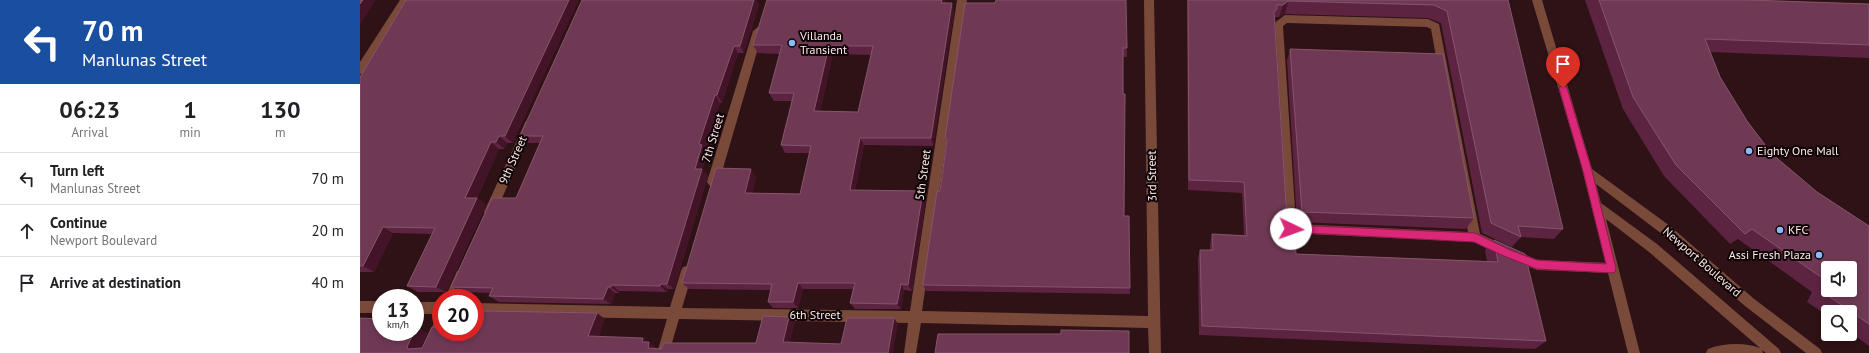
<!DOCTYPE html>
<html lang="en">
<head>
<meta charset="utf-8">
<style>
  :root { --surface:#fff; --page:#f6f6f6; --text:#202124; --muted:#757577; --line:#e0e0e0 }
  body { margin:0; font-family:"PT Sans",sans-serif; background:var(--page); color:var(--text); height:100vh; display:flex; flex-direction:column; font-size:15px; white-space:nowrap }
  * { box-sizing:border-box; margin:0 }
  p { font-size:13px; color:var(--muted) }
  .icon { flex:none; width:22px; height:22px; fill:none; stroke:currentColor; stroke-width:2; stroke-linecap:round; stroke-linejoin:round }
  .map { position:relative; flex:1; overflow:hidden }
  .sheet { display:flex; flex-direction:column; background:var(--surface); width:360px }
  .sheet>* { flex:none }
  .banner { background:#1a4fa0; color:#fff; overflow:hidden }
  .fabs { position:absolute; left:1461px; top:261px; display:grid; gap:8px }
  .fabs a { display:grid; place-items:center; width:36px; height:36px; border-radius:4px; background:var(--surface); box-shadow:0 2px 6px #0003; font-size:20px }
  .speed { position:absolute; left:12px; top:289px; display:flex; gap:8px; font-size:20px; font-weight:700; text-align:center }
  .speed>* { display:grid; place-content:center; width:52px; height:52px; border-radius:50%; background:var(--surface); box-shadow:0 2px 6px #0003; line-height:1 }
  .speed small { font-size:10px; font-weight:400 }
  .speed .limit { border:6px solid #d22; background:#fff; color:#111 }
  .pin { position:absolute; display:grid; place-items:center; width:34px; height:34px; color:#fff; margin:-41px -17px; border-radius:50% 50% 50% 0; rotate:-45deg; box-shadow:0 0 4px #0007 }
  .pin .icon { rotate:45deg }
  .me { position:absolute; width:44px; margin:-22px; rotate:93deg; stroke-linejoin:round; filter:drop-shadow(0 0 3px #0008) }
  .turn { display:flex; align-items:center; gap:14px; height:84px; padding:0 16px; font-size:18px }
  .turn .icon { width:52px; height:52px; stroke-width:2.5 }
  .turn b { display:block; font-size:28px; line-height:34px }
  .eta { display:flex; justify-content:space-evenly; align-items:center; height:68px; text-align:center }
  .eta b { font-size:24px; font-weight:700; line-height:28px }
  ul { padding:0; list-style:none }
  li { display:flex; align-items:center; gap:12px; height:52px; padding:0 16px; border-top:1px solid var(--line) }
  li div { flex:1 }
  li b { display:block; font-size:15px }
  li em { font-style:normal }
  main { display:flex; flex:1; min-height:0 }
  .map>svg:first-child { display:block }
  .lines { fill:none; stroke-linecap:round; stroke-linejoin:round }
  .service { fill:#79493a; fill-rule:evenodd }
  .minor { fill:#79493a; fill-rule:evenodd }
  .tertiary { fill:#79493a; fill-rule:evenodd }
  .wall { fill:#5d2442; fill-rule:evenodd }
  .shaded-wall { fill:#431428 }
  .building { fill:#6f3954; stroke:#85556c; fill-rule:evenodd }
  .route { fill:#db2777; stroke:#8e194d }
  .poi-dot { fill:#8cb9fc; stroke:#0e0405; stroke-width:1.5 }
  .labels { text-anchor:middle; stroke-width:4; stroke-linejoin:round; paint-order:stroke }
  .poi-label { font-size:12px; fill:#ffeaeb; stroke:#0e0405; text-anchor:start }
  .street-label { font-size:12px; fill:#ffeaeb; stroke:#0e0405 }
</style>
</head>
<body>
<main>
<section class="sheet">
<div class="banner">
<div class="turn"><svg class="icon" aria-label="left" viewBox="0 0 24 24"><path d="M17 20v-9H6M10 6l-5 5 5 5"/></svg><div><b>70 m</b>Manlunas Street</div></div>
</div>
<div class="eta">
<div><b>06:23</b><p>Arrival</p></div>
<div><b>1</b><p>min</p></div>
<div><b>130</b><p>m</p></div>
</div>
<ul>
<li><svg class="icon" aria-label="left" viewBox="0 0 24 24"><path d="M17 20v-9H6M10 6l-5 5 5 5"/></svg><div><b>Turn left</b><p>Manlunas Street</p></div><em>70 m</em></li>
<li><svg class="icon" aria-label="ahead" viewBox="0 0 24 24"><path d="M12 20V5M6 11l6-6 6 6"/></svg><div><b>Continue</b><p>Newport Boulevard</p></div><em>20 m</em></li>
<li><svg class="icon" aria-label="arrive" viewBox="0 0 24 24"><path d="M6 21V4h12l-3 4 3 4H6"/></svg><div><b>Arrive at destination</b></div><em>40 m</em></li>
</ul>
</section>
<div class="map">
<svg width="1509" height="353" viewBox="0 0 1509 353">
  <rect width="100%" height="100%" fill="#2e1215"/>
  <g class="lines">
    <path class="service" d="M 925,15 L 1068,19 L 1079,24 L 1120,234 L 1177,260 L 1252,263 L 1256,264 L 1258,268 L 1256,272 L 1252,273 L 1177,270 L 1143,257 L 1114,242 L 927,233 L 925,229 L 913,24 ZM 927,23 L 1067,27 L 1071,29 L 1108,232 L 936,224 L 923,26 Z"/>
    <g class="minor">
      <polygon points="40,0 50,0 4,73 0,74 0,62"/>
      <polygon points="597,0 607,0 562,311 788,316 784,0 794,0 801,353 789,353 788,328 561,323 556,353 544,353 548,323 319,319 309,353 297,353 307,319 115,315 115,303 310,307 321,271 323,267 327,266 331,267 333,271 322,308 550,311"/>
      <polygon points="398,27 403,31 359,182 357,185 353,187 349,185 347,182 393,31"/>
      <polygon points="169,121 173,122 174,125 136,212 134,216 130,217 126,216 124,212 164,125 165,122"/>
      <polygon points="101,270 105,271 107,275 97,298 85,298 97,271"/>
      <rect x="0" y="301" width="21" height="12"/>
      <rect x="55" y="302" width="26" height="12"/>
      <polygon points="81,314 82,332 72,353 60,353 77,316"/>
    </g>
    <path class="tertiary" d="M 1172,0 L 1182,0 L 1232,169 L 1310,226 L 1393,298 L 1460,349 L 1462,353 L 1446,353 L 1385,306 L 1302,234 L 1236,184 L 1241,203 L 1297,244 L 1419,349 L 1421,353 L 1406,353 L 1402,350 L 1403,353 L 1346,353 L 1348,349 C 1363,343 1385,342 1400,348 L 1289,252 L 1246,219 L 1280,353 L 1268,353 L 1220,161 Z"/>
  </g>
  <g class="wall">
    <polygon points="46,0 153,143 147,143 144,149 139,149 117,198 126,205 86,292 58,292 47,286 72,234 33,233 14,272 0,272 0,77"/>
    <path d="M 407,0 L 585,0 L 585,3 L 594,12 L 573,146 L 504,145 L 495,190 L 563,191 L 566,198 L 552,291 L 544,290 L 541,309 L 495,309 L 490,303 L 493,289 L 443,289 L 438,308 L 413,308 L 408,302 L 411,290 L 329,289 L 322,283 L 396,176 L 392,193 L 440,194 L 449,153 L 425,153 L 421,145 L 432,101 L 414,101 L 409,93 L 420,54 L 398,53 L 393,45 ZM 473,54 L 511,55 L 498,112 L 460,111 Z"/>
    <polygon points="827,0 1148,0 1203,229 1194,239 1161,237 1152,247 1122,233 1081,23 1068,18 925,14 919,17 915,17 927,219 936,254 1127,261 1125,250 1134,240 1186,341 1175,349 839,335 838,259 840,250 850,250 850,244 852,234 884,235 882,193 828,190"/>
    <polygon points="1225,0 1387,0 1509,4 1509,58 1350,52 1360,77 1387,121 1412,154 1457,192 1509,226 1509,346 1490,332 1490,312 1468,312 1468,316 1447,302 1452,292 1378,239 1370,244 1304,176 1263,109"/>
    <polygon points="635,3 767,48 767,57 763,57 764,216 770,288 770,294 566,291 563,285 580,191 587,143 585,138"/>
    <polygon points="399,4 384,53 378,53 362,103 360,103 346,149 348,152 342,169 348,176 314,289 308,289 307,292 259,291 259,293 255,293 251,304 139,302 129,296 131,293 101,292 91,287 156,198 180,143 168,143 160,136"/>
    <polygon points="930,49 1114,218 1106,229 937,222 927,61"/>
  </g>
  <g class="shaded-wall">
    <polygon points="3,0 16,0 0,25 0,4"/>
    <polygon points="209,0 219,0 153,143 145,136"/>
    <polygon points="394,0 397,0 399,4 384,53 380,46"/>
    <polygon points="582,0 585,0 583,11 581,3"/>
    <polygon points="928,1 925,14 919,17 923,5"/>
    <polygon points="592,3 594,12 573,146 571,138"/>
    <polygon points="374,46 378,53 362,103 357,95"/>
    <polygon points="469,46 473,54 458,119 454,111"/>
    <polygon points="355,95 360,103 346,149 348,152 342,169 348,176 314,289 307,284 339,144"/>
    <polygon points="139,136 147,143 144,149 136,142"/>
    <polygon points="500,138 504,145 494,197 490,190"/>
    <polygon points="131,142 139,149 114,204 105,198"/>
    <polygon points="391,169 396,176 390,200 385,193"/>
    <polygon points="563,191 566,198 552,291 548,285"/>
    <polygon points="117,198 126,205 86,292 76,287"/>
    <polygon points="23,227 33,233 14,272 3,266"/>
    <polygon points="438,283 443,289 438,308 433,302"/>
    <polygon points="301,284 308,289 307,292 300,286"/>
    <polygon points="541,284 544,290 541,309 537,304"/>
    <polygon points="252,285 259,291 259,293 251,287"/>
    <polygon points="248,287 255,293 251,304 243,299"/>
    <polygon points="237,313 245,319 237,342 228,336"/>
    <polygon points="429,317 435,323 428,348 423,342"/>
    <polygon points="534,318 538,324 533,353 528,353"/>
    <polygon points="55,323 59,325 58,328 68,333 59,352 48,349 47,347 54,332 55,332"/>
    <polygon points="283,338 297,348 296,353 288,348 282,342"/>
  </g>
  <g class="building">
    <polygon points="0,0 3,0 0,4"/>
    <polygon points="46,0 209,0 145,136 139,136 136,142 131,142 105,198 117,198 76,287 47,286 75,228 23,227 3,266 0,266 0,77"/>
    <polygon points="222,0 394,0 380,46 374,46 357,95 355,95 339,144 342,145 335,169 342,169 307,284 301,284 300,286 252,285 251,287 248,287 243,299 129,296 133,288 91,287 132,198 156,198 183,136 160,136"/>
    <path d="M 407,0 L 582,0 L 581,3 L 592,3 L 571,138 L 500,138 L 490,190 L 563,191 L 548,285 L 541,284 L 537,304 L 490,303 L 495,283 L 438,283 L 433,302 L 408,302 L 412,284 L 322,283 L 356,168 L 391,169 L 385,193 L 440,194 L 451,146 L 421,145 L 434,93 L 409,93 L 422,45 L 393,45 ZM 469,46 L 513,46 L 498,112 L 454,111 Z"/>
    <polygon points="636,0 766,0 767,48 763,48 763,94 765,94 764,216 769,216 770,288 563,285 577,191 580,191 587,140 585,138 605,3 635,3"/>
    <polygon points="828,0 1148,0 1203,229 1158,226 1161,237 1131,223 1087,11 1074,5 928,1 923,5 917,5 917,9 914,12 927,219 930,224 934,225 936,254 1138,262 1134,240 1165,254 1186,341 842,326 840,250 853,250 852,234 887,236 884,182 829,180"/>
    <polygon points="1239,0 1387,0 1509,4 1509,45 1345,39 1360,77 1387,121 1412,154 1457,192 1509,226 1509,324 1464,293 1468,283 1468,290 1490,290 1490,268 1468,268 1468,282 1392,229 1385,234 1316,165 1273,97"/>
    <polygon points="930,49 1083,54 1114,218 942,212"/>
    <polygon points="122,311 237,313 228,336 283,338 282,342 289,342 288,348 301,349 304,343 396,343 403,316 429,317 423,342 481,344 487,318 534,318 528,353 0,353 0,318 21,319 21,332 54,332 47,347 48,349 62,348 72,327 81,328 81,332 115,332 115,326"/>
    <polygon points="701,330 769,331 769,353 575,353 578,334 701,334"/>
  </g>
  <polygon class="route" points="1203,84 1207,88 1232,171 1256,268 1255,272 1252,273 1177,269 1144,256 1114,242 927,232 926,229 927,226 931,225 1115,233 1150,250 1177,260 1246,264 1223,171 1199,88"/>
  <g class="poi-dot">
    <circle cx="432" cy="43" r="4"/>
    <circle cx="1389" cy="151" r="4"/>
    <circle cx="1420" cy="230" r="4"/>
    <circle cx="1459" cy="255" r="4"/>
  </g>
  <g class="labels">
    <g class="poi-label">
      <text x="440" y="40">Villanda<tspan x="440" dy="14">Transient</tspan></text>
      <text x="1397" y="155">Eighty One Mall</text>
      <text x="1428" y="234">KFC</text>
      <text x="1451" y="259" text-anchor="end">Assi Fresh Plaza</text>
    </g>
    <g class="street-label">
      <text transform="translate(353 138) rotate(-73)" y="4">7th Street</text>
      <text transform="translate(153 160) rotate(-66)" y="4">9th Street</text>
      <text transform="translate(563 175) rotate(-82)" y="4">5th Street</text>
      <text transform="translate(792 176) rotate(-91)" y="4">3rd Street</text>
      <text transform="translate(1342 262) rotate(41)" y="4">Newport Boulevard</text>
      <text x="455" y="319">6th Street</text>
    </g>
  </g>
</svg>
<div class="fabs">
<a><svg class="icon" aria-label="sound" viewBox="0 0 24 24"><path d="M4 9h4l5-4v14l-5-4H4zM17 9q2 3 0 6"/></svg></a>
<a><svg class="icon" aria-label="search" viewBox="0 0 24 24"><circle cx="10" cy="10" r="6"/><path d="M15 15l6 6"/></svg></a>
</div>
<div class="speed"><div>13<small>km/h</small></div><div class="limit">20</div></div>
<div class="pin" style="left:1203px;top:88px;background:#d93025"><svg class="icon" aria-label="arrive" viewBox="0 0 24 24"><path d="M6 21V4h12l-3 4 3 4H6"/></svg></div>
<svg class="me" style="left:931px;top:229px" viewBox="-20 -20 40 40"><circle r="19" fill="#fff"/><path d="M0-13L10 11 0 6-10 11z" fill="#db2777"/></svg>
</div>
</main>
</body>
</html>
